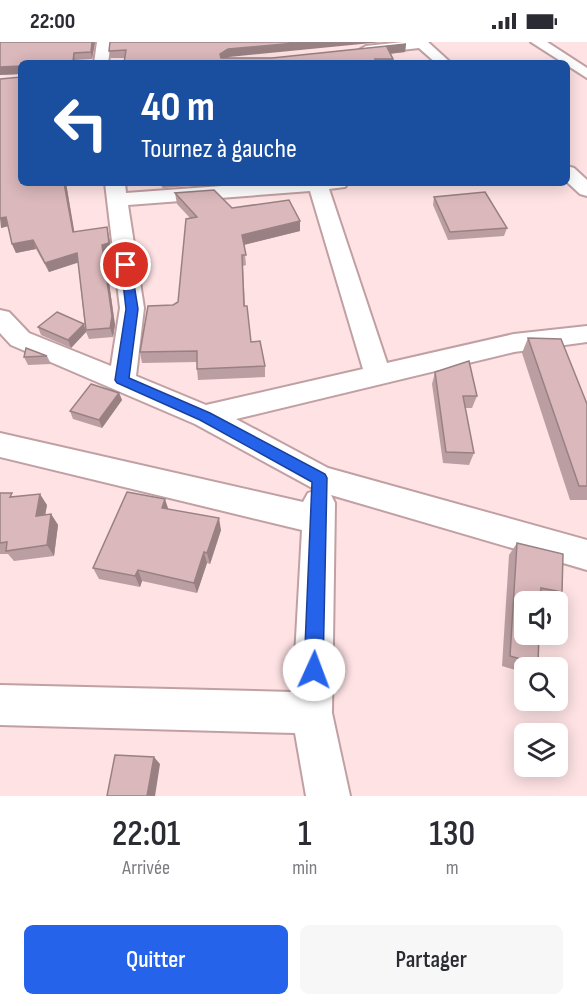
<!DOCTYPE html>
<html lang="fr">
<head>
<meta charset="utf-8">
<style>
  :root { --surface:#fff; --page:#f7f7f7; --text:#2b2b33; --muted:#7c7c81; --accent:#2563eb }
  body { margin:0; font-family:"Sofia Sans Condensed",sans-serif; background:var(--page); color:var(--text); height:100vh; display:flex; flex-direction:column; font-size:22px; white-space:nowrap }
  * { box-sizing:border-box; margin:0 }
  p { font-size:20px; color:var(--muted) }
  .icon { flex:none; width:33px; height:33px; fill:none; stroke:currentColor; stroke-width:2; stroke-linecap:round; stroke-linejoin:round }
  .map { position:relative; height:754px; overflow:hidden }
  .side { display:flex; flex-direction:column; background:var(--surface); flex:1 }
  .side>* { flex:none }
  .guide { position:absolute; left:18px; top:18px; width:552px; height:126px; border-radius:9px; box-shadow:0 3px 15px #0003; background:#1a4fa0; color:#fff; overflow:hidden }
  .buttons { position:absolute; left:514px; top:549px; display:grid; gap:12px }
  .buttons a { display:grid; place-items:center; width:54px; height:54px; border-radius:9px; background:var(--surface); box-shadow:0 3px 15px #0003; font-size:30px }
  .pin { position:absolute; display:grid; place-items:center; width:51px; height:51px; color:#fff; margin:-26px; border:3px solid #fff; border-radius:50%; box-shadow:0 2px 6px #0007 }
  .me { position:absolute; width:66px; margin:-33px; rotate:2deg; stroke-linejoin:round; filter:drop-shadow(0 0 4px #0008) }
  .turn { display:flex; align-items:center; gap:21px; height:126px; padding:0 24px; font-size:27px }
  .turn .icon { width:78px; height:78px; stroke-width:2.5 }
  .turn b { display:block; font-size:42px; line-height:51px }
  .eta { display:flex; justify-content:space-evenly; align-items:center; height:102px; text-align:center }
  .eta b { font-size:36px; font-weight:600; line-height:42px }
  .primary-button { display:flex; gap:12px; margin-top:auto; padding:12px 24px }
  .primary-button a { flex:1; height:69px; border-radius:9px; background:var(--accent); color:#fff; font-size:24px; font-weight:600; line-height:69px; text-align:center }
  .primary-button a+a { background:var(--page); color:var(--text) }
  .status { display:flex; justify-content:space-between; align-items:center; height:42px; padding:0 30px; background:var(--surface); direction:ltr }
  .status svg { height:16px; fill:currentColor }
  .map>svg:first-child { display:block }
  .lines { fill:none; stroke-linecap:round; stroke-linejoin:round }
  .street-casing { stroke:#c1a0a3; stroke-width:4 }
  .street { fill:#fff; fill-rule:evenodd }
  .wall { fill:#bb9ea1 }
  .shaded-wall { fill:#998183 }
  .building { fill:#dab8bb; stroke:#998183; stroke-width:1.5 }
  .route { fill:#2563eb; stroke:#184099; stroke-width:1.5 }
</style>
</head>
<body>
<div class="status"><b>22:00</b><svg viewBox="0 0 49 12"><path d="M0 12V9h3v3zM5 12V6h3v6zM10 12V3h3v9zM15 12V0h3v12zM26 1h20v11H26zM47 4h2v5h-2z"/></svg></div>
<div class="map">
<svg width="587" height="754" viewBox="0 0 587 754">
  <rect width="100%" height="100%" fill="#fee2e4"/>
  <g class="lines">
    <g class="street-casing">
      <g id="street">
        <polygon points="97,0 111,0 108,21 94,21"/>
        <polygon points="403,0 428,0 451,21 436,21 419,6 366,12 359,8 366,4"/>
        <polygon points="531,0 547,0 587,26 587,36"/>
        <polygon points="567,124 574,126 587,138 587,154 580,152 567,140"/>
        <path d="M 105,141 L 125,141 L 126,151 L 263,141 L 348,141 L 345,145 L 329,147 L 387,321 L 514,292 L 587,284 L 587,300 L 514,310 L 236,377 L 328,426 L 587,498 L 587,528 L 331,453 L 335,461 L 332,671 L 350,754 L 306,754 L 295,691 L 0,683 L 0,643 L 293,650 L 302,488 L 0,415 L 0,391 L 303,460 L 308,451 L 316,448 L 195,382 L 11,303 L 0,291 L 0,268 L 9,270 L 29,291 L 111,324 L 120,266 ZM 310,149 L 363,327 L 206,363 L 136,334 L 144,266 L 128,163 Z"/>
      </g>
    </g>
    <use href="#street" class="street"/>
  </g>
  <g class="wall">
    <polygon points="0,0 95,0 92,17 76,18 21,32 0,33"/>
    <polygon points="110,0 229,15 227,16 272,16 406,2 405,10 390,12 393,17 392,21 124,21 125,16 111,16 109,9"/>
    <polygon points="21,141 68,141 66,141 74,190 109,194 111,210 105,212 115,283 113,295 89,297 86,290 71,306 41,293 38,285 85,286 78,220 49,230 36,207 16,211 12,202 8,184 1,186"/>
    <polygon points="158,141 199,141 200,143 163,146"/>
    <polygon points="175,151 232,166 300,189 244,203 246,223 243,224 245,264 251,300 265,324 265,335 198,338 197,327 197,320 142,321 140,310 178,260 190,176 177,162"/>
    <polygon points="434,155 507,186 504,194 448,198 433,163"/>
    <polygon points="528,296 587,362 587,458 570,458 522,311"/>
    <polygon points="47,314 51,322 28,323 24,315"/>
    <polygon points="435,330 477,354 472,366 465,366 474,411 469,423 443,421 432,342"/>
    <polygon points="119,351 122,358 102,386 73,377 70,369"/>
    <polygon points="0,451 47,463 45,473 51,472 58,483 54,514 14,519 8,512 0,512"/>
    <polygon points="169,467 221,488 210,522 207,521 197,551 142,539 140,545 99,537 93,526"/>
    <polygon points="517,501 562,550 554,560 525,560 538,622 535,626 525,626 525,631 502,624 509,513"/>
  </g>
  <g class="shaded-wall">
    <polygon points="92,0 95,0 92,17 91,10"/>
    <polygon points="307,0 382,0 229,15 221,19 220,12 228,7"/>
    <polygon points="406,2 405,10 386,12 387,5"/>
    <polygon points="74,11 75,21 54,21"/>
    <polygon points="21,24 21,32 0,33 0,25"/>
    <polygon points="64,141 66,141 76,199 73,190"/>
    <polygon points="6,175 9,184 1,186 0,176"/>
    <polygon points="300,179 300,189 243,203 242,193"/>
    <polygon points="107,185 109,194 111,210 105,212 115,283 113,295 110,286 102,203"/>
    <polygon points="33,198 36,207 16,211 12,202"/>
    <polygon points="77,211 80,220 49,230 45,221"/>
    <polygon points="84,282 86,290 71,306 68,298"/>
    <polygon points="119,351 122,358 102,386 99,378"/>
    <polygon points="40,452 47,463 43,485 36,474"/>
    <polygon points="165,457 169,469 162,466"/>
    <polygon points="51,472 58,483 54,514 47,503"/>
    <polygon points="219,476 221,488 210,522 207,511"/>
    <polygon points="204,510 207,521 197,551 194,541"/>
    <polygon points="138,528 142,539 140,545 135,534"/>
    <polygon points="154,715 160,722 155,754 147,754"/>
  </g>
  <g class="building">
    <polygon points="0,0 92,0 91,10 74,11 73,19 54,21 21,21 21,24 0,25"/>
    <polygon points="110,0 307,0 228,7 220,12 221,16 272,16 406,2 387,5 393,17 375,17 377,21 124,21 126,8 109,9"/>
    <polygon points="21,35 21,141 64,141 73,190 107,185 109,201 102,203 112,274 110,286 86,288 77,211 45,221 33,198 12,202 6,175 0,176 0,37"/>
    <polygon points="214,148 232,166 289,158 300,179 242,193 246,213 242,213 244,264 247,264 251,300 260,299 265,324 197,327 197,309 140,310 148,264 173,263 178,260 186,177 197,175 175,151"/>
    <polygon points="485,150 507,186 450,190 434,155"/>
    <polygon points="57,270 84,282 68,298 38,285"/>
    <polygon points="528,296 561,297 587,362 587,444 579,444"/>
    <polygon points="26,306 47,314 24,315"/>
    <polygon points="469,319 477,354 463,354 474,411 446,410 435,330"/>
    <polygon points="91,342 119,351 99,378 70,369"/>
    <polygon points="127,450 165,457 162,466 219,476 207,511 204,510 194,541 138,528 135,534 93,526"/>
    <polygon points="0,451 12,451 10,455 40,452 36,474 51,472 47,503 6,509 7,500 0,501"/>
    <polygon points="517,501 563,512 562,550 541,546 540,560 525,560 525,592 539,592 538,622 510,614"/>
    <polygon points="115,713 154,715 147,754 107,754"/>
  </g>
  <polygon class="route" points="126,220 131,223 138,267 129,336 210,371 325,432 327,436 323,628 320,634 314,637 307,634 304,628 312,440 200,378 117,341 115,338 126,267 121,223"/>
</svg>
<div class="buttons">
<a><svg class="icon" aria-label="sound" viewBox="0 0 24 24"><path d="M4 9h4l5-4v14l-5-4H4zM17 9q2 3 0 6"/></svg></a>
<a><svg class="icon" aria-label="search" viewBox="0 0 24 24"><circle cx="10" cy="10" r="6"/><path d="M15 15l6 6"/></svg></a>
<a><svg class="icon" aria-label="layers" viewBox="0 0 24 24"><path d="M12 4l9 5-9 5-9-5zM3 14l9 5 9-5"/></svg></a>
</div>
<div class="pin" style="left:126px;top:223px;background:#d93025"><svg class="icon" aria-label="arrive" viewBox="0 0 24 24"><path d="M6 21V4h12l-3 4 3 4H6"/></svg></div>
<svg class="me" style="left:314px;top:628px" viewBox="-20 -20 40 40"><circle r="19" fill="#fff"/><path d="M0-13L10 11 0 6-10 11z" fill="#2563eb"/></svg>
<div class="guide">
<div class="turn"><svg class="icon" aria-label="left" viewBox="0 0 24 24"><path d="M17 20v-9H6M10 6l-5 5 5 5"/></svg><div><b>40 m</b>Tournez à gauche</div></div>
</div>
</div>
<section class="side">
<div class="eta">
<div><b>22:01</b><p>Arrivée</p></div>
<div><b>1</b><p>min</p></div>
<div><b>130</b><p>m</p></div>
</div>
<div class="primary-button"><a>Quitter</a><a>Partager</a></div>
</section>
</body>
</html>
